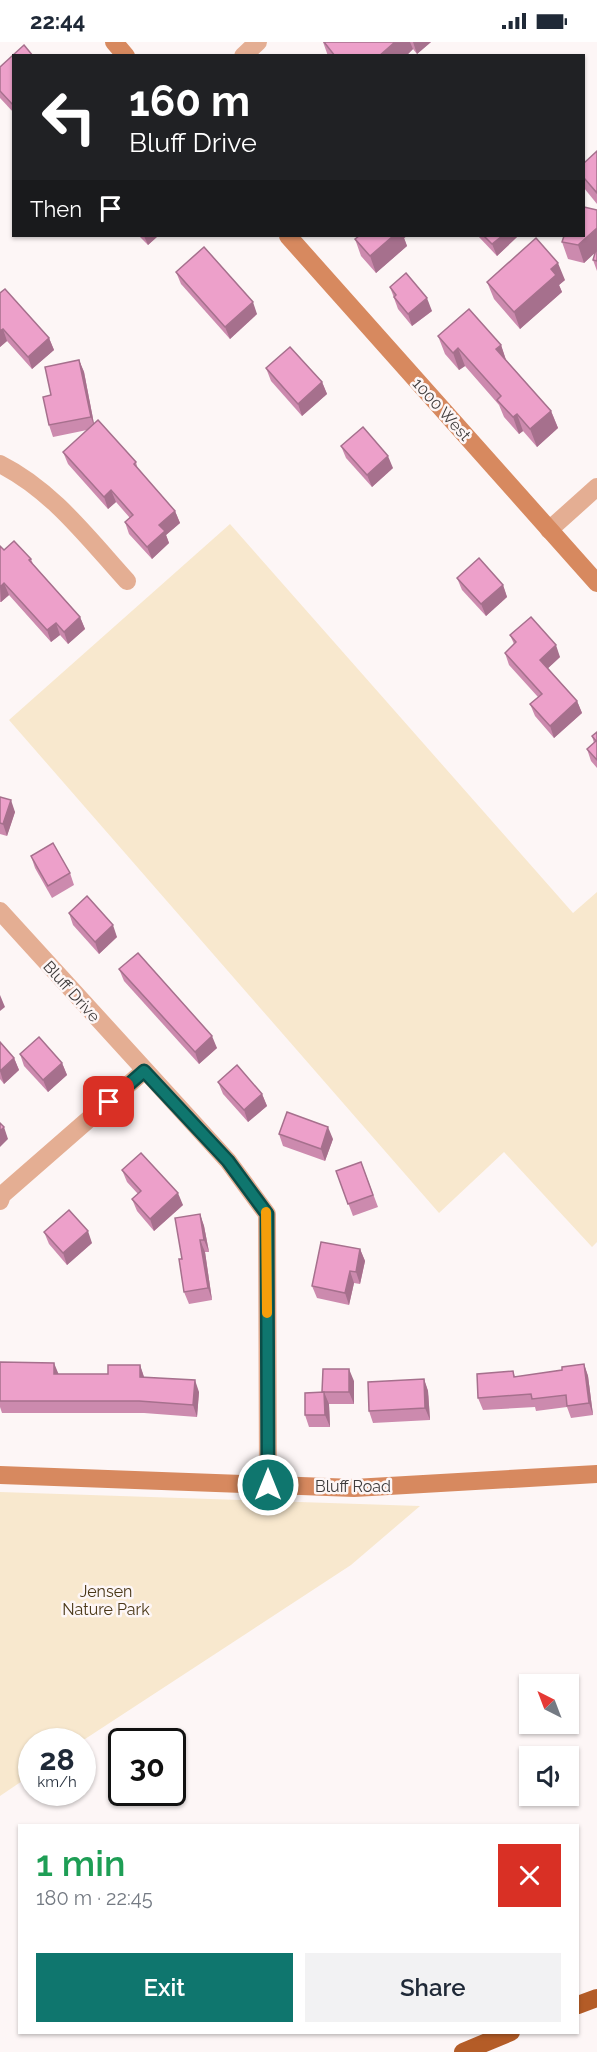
<!DOCTYPE html>
<html lang="en">
<head>
<meta charset="utf-8">
<style>
  :root { --surface:#fff; --page:#f2f2f3; --text:#1f2937; --muted:#747a83; --accent:#0f766e }
  body { margin:0; font-family:Raleway,sans-serif; background:var(--page); color:var(--text); height:100vh; display:flex; flex-direction:column; font-size:22px; white-space:nowrap }
  * { box-sizing:border-box; margin:0 }
  p { font-size:20px; color:var(--muted) }
  .icon { flex:none; width:33px; height:33px; fill:none; stroke:currentColor; stroke-width:2; stroke-linecap:round; stroke-linejoin:round }
  .map { position:relative; flex:1; overflow:hidden }
  .sheet { position:absolute; left:18px; top:1782px; width:561px; height:210px; display:flex; flex-direction:column; background:var(--surface); border-radius:0px; box-shadow:0 2px 4px #0004 }
  .sheet>* { flex:none }
  .hud { position:absolute; left:12px; top:12px; width:573px; height:183px; border-radius:0px; box-shadow:0 2px 4px #0004; background:#202124; color:#fff; overflow:hidden }
  .needle { width:39px; rotate:318deg }
  .controls { position:absolute; left:519px; top:1632px; display:grid; gap:12px }
  .controls a { display:grid; place-items:center; width:60px; height:60px; border-radius:0px; background:var(--surface); box-shadow:0 2px 4px #0004; font-size:30px }
  .speed { position:absolute; left:18px; top:1686px; display:flex; gap:12px; font-size:30px; font-weight:700; text-align:center }
  .speed>* { display:grid; place-content:center; width:78px; height:78px; border-radius:50%; background:var(--surface); box-shadow:0 2px 4px #0004; line-height:1 }
  .speed small { font-size:15px; font-weight:400 }
  .speed .limit { border:3px solid #111; border-radius:9px; background:#fff; color:#111 }
  .pin { position:absolute; display:grid; place-items:center; width:51px; height:51px; color:#fff; margin:-26px; border-radius:12px; box-shadow:0 3px 9px #0006 }
  .me { position:absolute; width:66px; margin:-33px; rotate:0deg; stroke-linejoin:round; filter:drop-shadow(0 0 4px #0008) }
  .turn { display:flex; align-items:center; gap:21px; height:126px; padding:0 18px; font-size:27px }
  .turn .icon { width:78px; height:78px; stroke-width:2.5 }
  .turn b { display:block; font-size:42px; line-height:51px }
  .then { display:flex; align-items:center; height:57px; padding:0 18px; background:#0003; gap:12px; font-size:22px }
  .round { display:grid; place-items:center; flex:none; width:63px; height:63px; border-radius:0px; background:var(--page) }
  .summary { display:flex; align-items:center; justify-content:space-between; height:102px; padding:0 18px }
  h1 { font-size:36px; font-weight:600; line-height:45px; color:#1e9e55 }
  .button { display:flex; gap:12px; margin-top:auto; padding:12px 18px }
  .button a { flex:1; height:69px; border-radius:0px; background:var(--accent); color:#fff; font-size:24px; font-weight:600; line-height:69px; text-align:center }
  .button a+a { background:var(--page); color:var(--text) }
  .status { display:flex; justify-content:space-between; align-items:center; height:42px; padding:0 30px; background:var(--surface); direction:ltr }
  .status svg { height:16px; fill:currentColor }
  .map>svg:first-child { display:block }
  .green { fill:#f8e8ce }
  .lines { fill:none; stroke-linecap:round; stroke-linejoin:round }
  .street { stroke:#e4ae93; stroke-width:18 }
  .secondary { stroke:#d7895f; stroke-width:18 }
  .highway { stroke:#b45c27; stroke-width:18 }
  .wall { fill:#cc8aae }
  .shaded-wall { fill:#a6708d }
  .building { fill:#eda0ca; stroke:#a6708d; stroke-width:1.5 }
  .route-casing { stroke:#0a4d48; stroke-width:15 }
  .route { stroke:#0f766e; stroke-width:10 }
  .slow { stroke:#f59e0b; stroke-width:10 }
  .labels { text-anchor:middle; stroke-width:5; stroke-linejoin:round; paint-order:stroke }
  .street-label { font-size:16px; fill:#3f3c3c; stroke:#fdf6f6 }
  .park-label { font-size:16px; fill:#493717; stroke:#fdf6f6 }
</style>
</head>
<body>
<div class="status"><b>22:44</b><svg viewBox="0 0 49 12"><path d="M0 12V9h3v3zM5 12V6h3v6zM10 12V3h3v9zM15 12V0h3v12zM26 1h20v11H26zM47 4h2v5h-2z"/></svg></div>
<div class="map">
<svg width="597" height="2010" viewBox="0 0 597 2010">
  <rect width="100%" height="100%" fill="#fdf6f6"/>
  <g class="green">
    <polygon points="230,482 573,871 597,850 597,1200 592,1205 504,1110 439,1171 9,678"/>
    <polygon points="0,1450 420,1464 351,1523 82,1699 32,1700 31,1733 0,1754"/>
  </g>
  <g class="lines">
    <g class="street">
      <polyline points="243,14 258,0"/>
      <path d="M 0,422 C 52,448 88,496 127,539"/>
      <polyline points="549,488 597,445"/>
      <polyline points="0,869 228,1119 267,1172 268,1443"/>
      <polyline points="0,1159 2,1153 144,1029"/>
    </g>
    <g class="secondary">
      <polyline points="114,0 126,14"/>
      <polyline points="288,194 597,541"/>
      <polyline points="0,1433 354,1446 597,1432"/>
    </g>
    <g class="highway">
      <polyline points="578,1963 597,1956"/>
      <polyline points="463,2010 511,1990"/>
    </g>
  </g>
  <g class="wall">
    <polygon points="323,0 431,0 417,12 413,7 406,14 328,14"/>
    <polygon points="14,14 14,71 0,56 0,25"/>
    <polygon points="597,109 597,162 584,146 584,121"/>
    <polygon points="597,168 597,229 593,218 595,210 584,221 568,217 562,200"/>
    <polygon points="139,194 158,194 148,203"/>
    <polygon points="359,194 407,194 404,196 407,204 376,231 361,214 355,197"/>
    <polygon points="478,194 516,194 517,195 497,214"/>
    <polygon points="176,230 257,272 230,297 181,242"/>
    <polygon points="565,238 559,243 562,250 520,287 494,257 487,240"/>
    <polygon points="390,245 432,269 412,284 398,267"/>
    <polygon points="0,251 49,296 54,308 32,327 7,299 0,305"/>
    <polygon points="438,294 501,303 506,318 551,369 558,386 537,405 523,389 519,392 504,375 499,363 465,324 459,328 445,312"/>
    <polygon points="79,318 84,330 94,382 136,420 138,428 175,469 180,481 166,493 169,501 152,517 129,492 125,480 130,476 116,460 108,467 68,422 63,410 87,388 53,395 49,383 51,353"/>
    <polygon points="266,326 322,340 327,352 302,374 271,339"/>
    <polygon points="341,404 393,426 372,445 346,416"/>
    <polygon points="0,504 4,508 31,517 33,522 80,575 85,587 68,602 60,593 51,600 9,553 1,560 0,560"/>
    <polygon points="457,536 503,543 507,555 486,574 462,548"/>
    <polygon points="510,593 560,615 548,626 577,659 582,671 554,696 535,674 530,662 538,655 509,623 505,611 514,602"/>
    <polygon points="597,690 597,726 591,719 587,707 594,701 592,694"/>
    <polygon points="0,755 15,770 7,794 0,792"/>
    <polygon points="31,814 70,831 74,843 52,856 35,826"/>
    <polygon points="69,871 117,895 99,912 73,883"/>
    <polygon points="119,927 217,1006 199,1022 124,939"/>
    <polygon points="0,1000 14,1016 19,1028 4,1042 0,1037"/>
    <polygon points="20,1012 62,1021 67,1033 48,1050 24,1024"/>
    <polygon points="218,1040 262,1052 267,1064 248,1080 223,1052"/>
    <polygon points="279,1092 333,1097 325,1119 283,1104"/>
    <polygon points="361,1120 378,1165 353,1174 336,1129"/>
    <polygon points="122,1128 183,1163 154,1189 137,1169 132,1157 138,1152 127,1140"/>
    <polygon points="200,1172 204,1184 209,1210 205,1210 212,1258 189,1262 184,1250 182,1217"/>
    <polygon points="44,1190 92,1201 67,1223 49,1202"/>
    <polygon points="360,1207 365,1219 360,1242 354,1241 349,1263 317,1256 312,1244"/>
    <polygon points="0,1320 58,1332 108,1332 140,1323 144,1335 199,1350 197,1375 144,1371 2,1371 0,1365"/>
    <polygon points="584,1322 588,1334 593,1373 571,1376 567,1365 536,1369 535,1365 483,1368 478,1356 513,1329 515,1335 562,1328"/>
    <polygon points="424,1337 428,1349 430,1378 373,1381 369,1369"/>
    <polygon points="354,1339 354,1362 329,1362 330,1385 309,1385 305,1373 323,1350"/>
  </g>
  <g class="shaded-wall">
    <polygon points="395,0 410,0 413,7 406,14 379,14"/>
    <polygon points="413,0 431,0 417,12"/>
    <polygon points="597,186 597,209 584,221 578,203"/>
    <polygon points="144,194 158,194 148,203"/>
    <polygon points="393,194 407,194 404,196 407,204 376,231 370,214"/>
    <polygon points="502,194 516,194 517,195 497,214 492,202"/>
    <polygon points="558,221 565,238 559,243 562,250 520,287 514,270 551,227"/>
    <polygon points="427,256 432,269 412,284 408,272"/>
    <polygon points="253,260 257,272 230,297 225,285"/>
    <polygon points="3,287 7,299 0,305 0,289"/>
    <polygon points="49,296 54,308 32,327 28,315"/>
    <polygon points="501,303 507,321 496,307"/>
    <polygon points="458,306 465,324 459,328 453,311"/>
    <polygon points="79,318 84,330 95,387 91,375"/>
    <polygon points="322,340 327,352 302,374 298,362"/>
    <polygon points="551,369 558,386 537,405 530,387"/>
    <polygon points="517,372 523,389 519,392 513,375"/>
    <polygon points="388,414 393,426 372,445 367,433"/>
    <polygon points="111,448 116,460 108,467 104,455"/>
    <polygon points="175,469 180,481 166,493 169,501 152,517 147,505 159,483"/>
    <polygon points="4,541 9,553 1,560 0,545"/>
    <polygon points="503,543 507,555 486,574 481,562"/>
    <polygon points="80,575 85,587 68,602 64,590"/>
    <polygon points="56,581 60,593 51,600 47,588"/>
    <polygon points="556,603 560,615 544,630 540,618"/>
    <polygon points="577,659 582,671 554,696 550,684"/>
    <polygon points="11,758 15,770 7,794 3,782"/>
    <polygon points="113,883 117,895 99,912 95,900"/>
    <polygon points="0,953 5,965 0,969"/>
    <polygon points="212,994 217,1006 199,1022 195,1010"/>
    <polygon points="14,1016 19,1028 4,1042 0,1029"/>
    <polygon points="62,1021 67,1033 48,1050 43,1038"/>
    <polygon points="262,1052 267,1064 248,1080 244,1068"/>
    <polygon points="4,1085 8,1097 0,1105 0,1089"/>
    <polygon points="328,1085 333,1097 325,1119 321,1107"/>
    <polygon points="178,1151 183,1163 154,1189 150,1177"/>
    <polygon points="200,1172 204,1184 209,1210 204,1198"/>
    <polygon points="88,1189 92,1201 67,1223 63,1211"/>
    <polygon points="200,1198 205,1210 212,1258 208,1246"/>
    <polygon points="360,1207 365,1219 360,1242 356,1230"/>
    <polygon points="350,1229 354,1241 349,1263 345,1251"/>
    <polygon points="54,1321 59,1333 54,1332"/>
    <polygon points="584,1322 588,1334 593,1373 589,1361"/>
    <polygon points="140,1323 144,1335 140,1335"/>
    <polygon points="349,1327 354,1339 354,1362 349,1350"/>
    <polygon points="424,1337 428,1349 430,1378 425,1366"/>
    <polygon points="195,1338 199,1350 197,1375 193,1363"/>
    <polygon points="324,1350 329,1362 330,1385 325,1373"/>
  </g>
  <g class="building">
    <polygon points="324,0 395,0 379,14 335,14"/>
    <polygon points="24,3 33,14 14,14 13,63 0,49 0,25"/>
    <polygon points="597,109 597,151 584,136 584,121"/>
    <polygon points="584,165 597,168 597,186 578,203 562,200 564,194 584,194"/>
    <polygon points="359,194 393,194 370,214 355,197"/>
    <polygon points="484,194 502,194 492,202"/>
    <polygon points="536,196 558,221 551,227 556,233 514,270 487,240"/>
    <polygon points="597,204 597,219 593,218"/>
    <polygon points="204,205 253,260 225,285 176,230"/>
    <polygon points="406,231 427,256 408,272 394,255 396,253 390,245"/>
    <polygon points="5,247 49,296 28,315 3,287 0,289 0,251"/>
    <polygon points="469,267 501,303 496,307 551,369 530,387 517,372 513,375 497,358 501,354 458,306 453,311 438,294"/>
    <polygon points="290,305 322,340 298,362 266,326"/>
    <polygon points="79,318 91,375 49,383 43,355 51,353 45,325"/>
    <polygon points="98,378 136,420 134,422 175,469 159,483 165,489 147,505 125,480 133,473 111,448 104,455 63,410"/>
    <polygon points="363,385 388,414 367,433 341,404"/>
    <polygon points="14,499 31,517 29,518 80,575 64,590 56,581 47,588 4,541 0,545 0,504 4,508"/>
    <polygon points="479,516 503,543 481,562 457,536"/>
    <polygon points="531,575 556,603 540,618 577,659 550,684 530,662 542,652 505,611 516,600 510,593"/>
    <polygon points="597,690 597,718 587,707 596,699 592,694"/>
    <polygon points="0,755 11,758 3,782 0,781"/>
    <polygon points="53,801 70,831 48,844 31,814"/>
    <polygon points="87,854 113,883 95,900 69,871"/>
    <polygon points="138,911 212,994 195,1010 119,927"/>
    <polygon points="39,995 62,1021 43,1038 20,1012"/>
    <polygon points="0,1000 14,1016 0,1029"/>
    <polygon points="237,1023 262,1052 244,1068 218,1040"/>
    <polygon points="287,1070 328,1085 321,1107 279,1092"/>
    <polygon points="0,1081 4,1085 0,1089"/>
    <polygon points="141,1111 178,1151 150,1177 132,1157 141,1149 122,1128"/>
    <polygon points="361,1120 373,1153 348,1162 336,1129"/>
    <polygon points="69,1168 88,1189 63,1211 44,1190"/>
    <polygon points="200,1172 204,1198 200,1198 208,1246 184,1250 179,1217 182,1217 175,1176"/>
    <polygon points="321,1200 360,1207 356,1230 350,1229 345,1251 312,1244"/>
    <polygon points="0,1320 54,1321 54,1332 108,1332 108,1323 140,1323 140,1335 195,1338 193,1363 139,1359 0,1359"/>
    <polygon points="584,1322 589,1361 567,1364 566,1353 532,1357 531,1352 478,1356 477,1332 513,1329 514,1335 562,1328 562,1325"/>
    <polygon points="323,1327 349,1327 349,1350 322,1350"/>
    <polygon points="424,1337 425,1366 369,1369 368,1340"/>
    <polygon points="324,1350 325,1373 305,1373 305,1351"/>
  </g>
  <g class="lines">
    <g class="route-casing">
      <polyline id="route" points="109,1060 144,1029 228,1119 267,1172 268,1443"/>
    </g>
    <use href="#route" class="route"/>
    <polyline class="slow" points="266,1170 267,1271"/>
  </g>
  <g class="labels">
    <g class="street-label">
      <text transform="translate(442 367) rotate(48)" y="6">1000 West</text>
      <text transform="translate(72 949) rotate(48)" y="6">Bluff Drive</text>
      <text x="353" y="1450">Bluff Road</text>
    </g>
    <g class="park-label">
      <text x="106" y="1555">Jensen<tspan x="106" dy="18">Nature Park</tspan></text>
    </g>
  </g>
</svg>
<div class="controls">
<a><svg class="needle" viewBox="-14 -14 28 28"><path d="M0-13l5 13h-10z" fill="#e53935"/><path d="M0 13l5-13h-10z" fill="#747a83"/></svg></a>
<a><svg class="icon" aria-label="sound" viewBox="0 0 24 24"><path d="M4 9h4l5-4v14l-5-4H4zM17 9q2 3 0 6"/></svg></a>
</div>
<div class="speed"><div>28<small>km/h</small></div><div class="limit">30</div></div>
<div class="pin" style="left:109px;top:1060px;background:#d93025"><svg class="icon" aria-label="arrive" viewBox="0 0 24 24"><path d="M6 21V4h12l-3 4 3 4H6"/></svg></div>
<svg class="me" style="left:268px;top:1443px" viewBox="-20 -20 40 40"><circle r="17" fill="#0f766e" stroke="#fff" stroke-width="3"/><path d="M0-11L8 9 0 5-8 9z" fill="#fff"/></svg>
<div class="hud">
<div class="turn"><svg class="icon" aria-label="left" viewBox="0 0 24 24"><path d="M17 20v-9H6M10 6l-5 5 5 5"/></svg><div><b>160 m</b>Bluff Drive</div></div>
<div class="then">Then<svg class="icon" aria-label="arrive" viewBox="0 0 24 24"><path d="M6 21V4h12l-3 4 3 4H6"/></svg></div>
</div>
<section class="sheet">
<div class="summary"><div><h1>1 min</h1><p>180 m · 22:45</p></div><a class="round" style="background:#d93025;color:#fff"><svg class="icon" aria-label="close" viewBox="0 0 24 24"><path d="M6 6l12 12M18 6L6 18"/></svg></a></div>
<div class="button"><a>Exit</a><a>Share</a></div>
</section>
</div>
</body>
</html>
